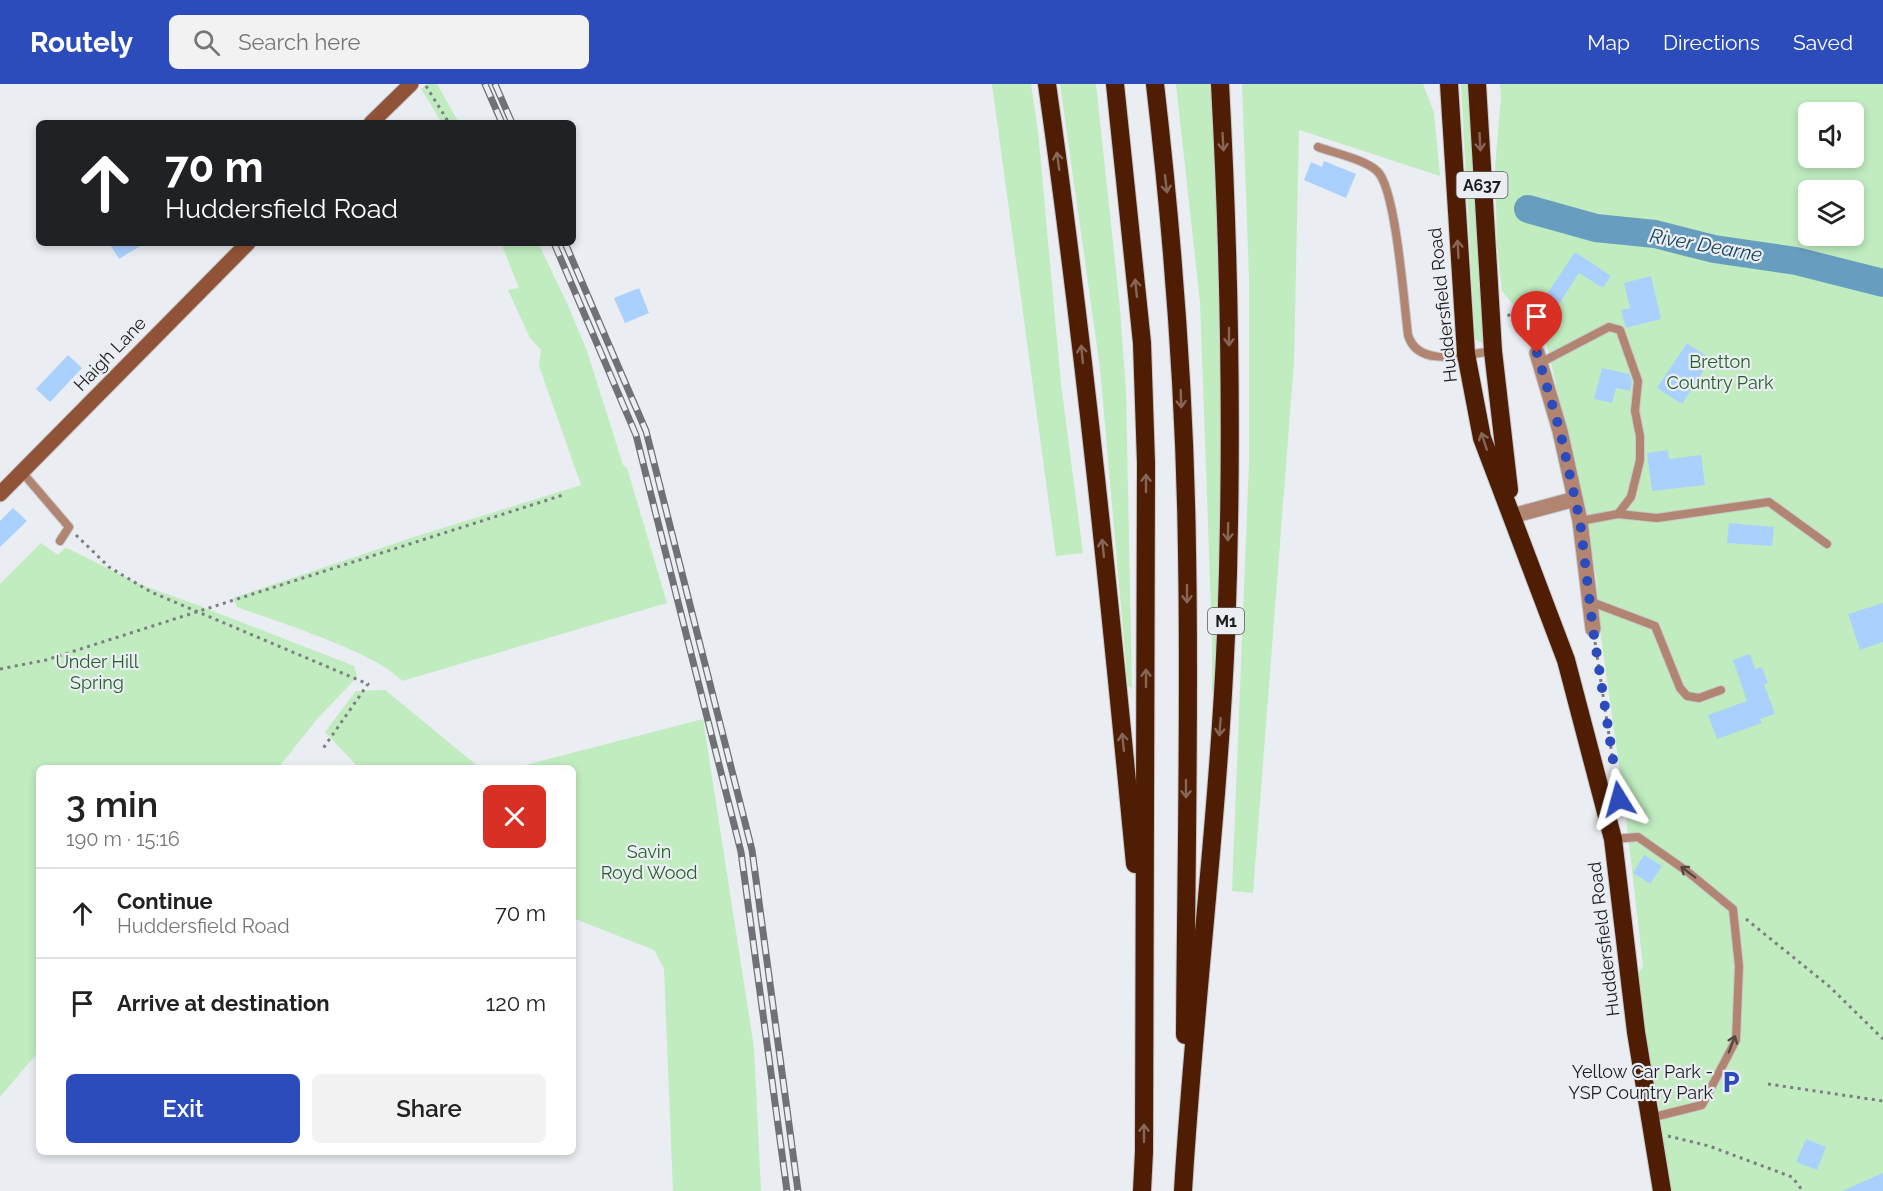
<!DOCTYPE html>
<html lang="en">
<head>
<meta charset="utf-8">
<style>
  :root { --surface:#fff; --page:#f2f2f2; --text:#222; --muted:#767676; --line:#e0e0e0; --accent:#2c4cbc }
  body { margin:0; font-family:Raleway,sans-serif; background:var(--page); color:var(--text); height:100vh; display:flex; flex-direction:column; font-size:22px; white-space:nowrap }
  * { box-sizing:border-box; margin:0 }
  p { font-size:20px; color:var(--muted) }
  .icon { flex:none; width:33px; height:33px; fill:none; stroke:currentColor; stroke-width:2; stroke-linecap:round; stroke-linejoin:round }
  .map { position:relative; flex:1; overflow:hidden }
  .drawer { position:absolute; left:36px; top:681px; width:540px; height:390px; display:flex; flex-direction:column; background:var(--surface); border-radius:9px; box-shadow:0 3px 9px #0003 }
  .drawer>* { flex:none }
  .banner { position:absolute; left:36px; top:36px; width:540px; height:126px; border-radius:9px; box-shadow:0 3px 9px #0003; background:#202124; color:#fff; overflow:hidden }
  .buttons { position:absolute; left:1798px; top:18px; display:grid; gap:12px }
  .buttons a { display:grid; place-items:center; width:66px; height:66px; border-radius:9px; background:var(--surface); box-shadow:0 3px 9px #0003; font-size:30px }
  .pin { position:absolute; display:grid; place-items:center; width:51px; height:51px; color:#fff; margin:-62px -26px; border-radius:50% 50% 50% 0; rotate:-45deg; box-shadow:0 0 6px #0007 }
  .pin .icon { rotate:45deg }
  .me { position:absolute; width:66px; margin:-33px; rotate:352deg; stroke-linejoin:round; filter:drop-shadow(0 0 4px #0008) }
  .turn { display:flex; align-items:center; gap:21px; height:126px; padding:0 30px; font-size:27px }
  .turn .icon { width:78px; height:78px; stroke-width:2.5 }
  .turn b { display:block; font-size:42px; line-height:51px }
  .round { display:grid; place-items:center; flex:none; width:63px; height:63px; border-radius:9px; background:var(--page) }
  .headline { display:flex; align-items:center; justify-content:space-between; height:102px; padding:0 30px }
  h1 { font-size:36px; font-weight:600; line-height:45px }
  .primary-button { display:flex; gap:12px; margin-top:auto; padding:12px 30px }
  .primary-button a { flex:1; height:69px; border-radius:9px; background:var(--accent); color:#fff; font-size:24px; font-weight:600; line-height:69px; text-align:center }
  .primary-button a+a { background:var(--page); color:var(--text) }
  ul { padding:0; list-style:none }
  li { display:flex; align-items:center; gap:18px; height:90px; padding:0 30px; border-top:2px solid var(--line) }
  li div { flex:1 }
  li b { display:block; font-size:22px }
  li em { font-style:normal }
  header { display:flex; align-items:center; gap:36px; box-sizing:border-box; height:84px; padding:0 30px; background:var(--accent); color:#fff }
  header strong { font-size:28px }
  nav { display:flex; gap:33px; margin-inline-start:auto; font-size:21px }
  .search { width:420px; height:54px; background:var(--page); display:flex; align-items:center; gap:15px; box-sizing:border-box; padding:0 21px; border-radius:9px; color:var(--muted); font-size:22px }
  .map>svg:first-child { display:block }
  .green { fill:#c0ecc0; fill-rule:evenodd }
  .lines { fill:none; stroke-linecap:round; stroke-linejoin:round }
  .river { stroke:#679ebf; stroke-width:28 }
  .building { fill:#aad1fe }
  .lane-casing { stroke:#c5c8cb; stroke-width:10 }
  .street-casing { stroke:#c5c8cb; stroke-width:17 }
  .secondary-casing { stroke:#c5c8cb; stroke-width:17 }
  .highway-casing { stroke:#c5c8cb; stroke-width:20 }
  .path { stroke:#7c7e81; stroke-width:3; stroke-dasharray:3 4.5; stroke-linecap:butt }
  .lane { stroke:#b18572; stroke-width:8 }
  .street { stroke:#b18572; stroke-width:15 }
  .secondary { stroke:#915337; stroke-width:15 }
  .highway { stroke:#4e1d04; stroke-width:18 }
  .rail-casing { stroke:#6f7174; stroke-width:7 }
  .rail { stroke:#eaedf1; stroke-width:4.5; stroke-dasharray:14; stroke-linecap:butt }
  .oneway { stroke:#856657 }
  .oneway2 { stroke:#584740 }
  .route { stroke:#2c4cbc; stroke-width:10; stroke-dasharray:0 18 }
  .labels { text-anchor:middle; stroke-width:4.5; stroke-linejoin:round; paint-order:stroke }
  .shield { fill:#eaedf1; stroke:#5a5b5e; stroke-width:1.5 }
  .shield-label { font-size:16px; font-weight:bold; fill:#1c1d1f }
  .street-label { font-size:18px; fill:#1c1d1f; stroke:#eaedf1 }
  .park-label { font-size:18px; fill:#25612a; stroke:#eaedf1 }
  .poi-label { font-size:18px; fill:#1c1d1f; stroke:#eaedf1; text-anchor:end }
  .water-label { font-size:20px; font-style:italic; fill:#17435b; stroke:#eaedf1 }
</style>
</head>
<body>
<header>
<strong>Routely</strong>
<div class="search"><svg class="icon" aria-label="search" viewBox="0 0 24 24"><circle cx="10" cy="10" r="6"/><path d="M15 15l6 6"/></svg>Search here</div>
<nav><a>Map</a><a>Directions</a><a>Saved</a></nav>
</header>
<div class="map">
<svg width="1883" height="1107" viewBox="0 0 1883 1107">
  <rect width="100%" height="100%" fill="#eaedf1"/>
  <g class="green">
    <polygon points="427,0 437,0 459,39 442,39 421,5"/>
    <polygon points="992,0 1031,0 1038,47 1061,300 1083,469 1056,472"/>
    <polygon points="1060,0 1096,0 1120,225 1126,308 1132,604 1128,602 1100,284"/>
    <polygon points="1176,0 1211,0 1220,135 1222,421 1216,610 1212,609 1212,553 1200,218"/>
    <polygon points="1242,0 1423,0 1434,29 1440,92 1299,46 1294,277 1253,809 1232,807 1249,378 1249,193"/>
    <polygon points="1461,0 1470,0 1485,254 1482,259 1475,256"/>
    <path d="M 1500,0 L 1883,0 L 1883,1107 L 1668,1107 L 1657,1004 L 1652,1003 L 1637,891 L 1643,882 L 1625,725 L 1601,553 L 1596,492 L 1579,402 L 1547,261 L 1502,207 L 1497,160 L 1495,83 L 1501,14 ZM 1809,28 L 1854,28 L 1854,74 L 1809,74 ZM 1809,106 L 1854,106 L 1854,152 L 1809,152 Z"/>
    <path d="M 501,159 L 538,159 L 567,219 L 587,267 L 623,381 L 627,384 L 667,519 L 402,597 C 378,569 275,537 237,523 L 233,514 L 411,454 L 581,401 L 539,282 L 541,266 L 530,254 L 508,206 L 519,204 Z"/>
    <polygon points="41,459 58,471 65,464 69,465 139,500 192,519 354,582 357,593 318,634 278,684 39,684 39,967 0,1013 0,500"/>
    <polygon points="385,606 474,679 477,684 359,684 325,648 356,607"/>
    <polygon points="703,635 754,964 761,1107 673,1107 664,885 654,866 573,834 573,684 514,684"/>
  </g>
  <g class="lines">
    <polyline class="river" points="1528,125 1596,144 1655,150 1714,165 1796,177 1883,199"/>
  </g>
  <g class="building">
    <polygon points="1324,77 1356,90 1346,114 1304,96 1311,78 1322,83"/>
    <polygon points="109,159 145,159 119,175"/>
    <polygon points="1575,168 1611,192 1603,204 1579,189 1552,231 1539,222"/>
    <polygon points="1651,192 1661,235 1626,244 1621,226 1630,224 1624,199"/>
    <polygon points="639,204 649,229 625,239 614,214"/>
    <polygon points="1687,259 1711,275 1682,320 1657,304"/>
    <polygon points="68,271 82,284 50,318 36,305"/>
    <polygon points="1602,284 1629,290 1632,298 1630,307 1616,304 1612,319 1594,315"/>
    <polygon points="1668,366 1669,375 1701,371 1705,401 1652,407 1647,369"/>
    <polygon points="13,424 27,437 0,463 0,437"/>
    <polygon points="1729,439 1774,443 1772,462 1727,459"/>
    <polygon points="1883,519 1883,558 1860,566 1848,530"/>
    <polygon points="1750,570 1755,585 1762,583 1768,599 1764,600 1775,630 1760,635 1762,639 1717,655 1708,631 1747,617 1733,576"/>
    <polygon points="1644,771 1662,782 1650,800 1633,789"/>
    <polygon points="1806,1055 1826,1063 1817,1086 1796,1078"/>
    <polygon points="1883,1089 1883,1107 1842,1107"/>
  </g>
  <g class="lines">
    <g class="lane-casing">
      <g id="lane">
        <path d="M 1318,63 C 1334,69 1367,76 1378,88 C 1396,107 1404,219 1408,251 C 1418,285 1466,270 1493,267"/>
        <polyline points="1540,279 1609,243 1620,246 1638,297 1635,327 1640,352 1640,376 1631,413 1618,430 1580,437"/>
        <polyline points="22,388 69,443 60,457"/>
        <polyline points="1618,430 1657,434 1769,418 1827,460"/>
        <polyline points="1589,517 1655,542 1680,604 1687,612 1699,614 1721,606"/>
        <polyline points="1613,755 1638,753 1688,788 1733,825 1739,882 1736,956 1702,1021 1650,1034"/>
      </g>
    </g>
    <g class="street-casing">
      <g id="street">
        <polyline points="1537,269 1560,347 1580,437 1593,545"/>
        <polyline points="1512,432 1575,415"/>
      </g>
    </g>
    <g class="secondary-casing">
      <g id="secondary">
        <polyline points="371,39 411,0"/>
        <polyline points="0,410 248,159"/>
      </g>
    </g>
    <g class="highway-casing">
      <g id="highway">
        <path d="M 1047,0 C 1084,259 1110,520 1135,780"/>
        <polyline points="1115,0 1142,259 1146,379 1144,1068 1142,1107"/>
        <path d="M 1155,0 C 1173,155 1185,311 1187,468 C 1190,629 1186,790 1185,951"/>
        <polyline points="1449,0 1466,270 1482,354 1566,576 1613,755 1636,948 1662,1107"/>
        <polyline points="1477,0 1493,267 1509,406"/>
        <path d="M 1183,1107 C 1194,922 1218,737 1226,551 C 1233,368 1230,184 1220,0"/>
      </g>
    </g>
    <g class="path">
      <polyline points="426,2 449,39"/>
      <polyline points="1508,230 1529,258"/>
      <polyline points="76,451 109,483 151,508 368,600 322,666"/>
      <polyline points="1595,558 1615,691"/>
      <polyline points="0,585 46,576 563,411"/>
      <polyline points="1746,835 1830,903 1883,955"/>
      <polyline points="1768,1000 1883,1017"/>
      <polyline points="1668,1052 1709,1062 1792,1093 1803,1107"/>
    </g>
    <use href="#lane" class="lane"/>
    <use href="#street" class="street"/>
    <use href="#secondary" class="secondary"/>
    <use href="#highway" class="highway"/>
    <g class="rail-casing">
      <g id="rail">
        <polyline points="485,0 502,39"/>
        <polyline points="495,0 512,39"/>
        <polyline points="554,159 636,351 741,768 787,1107"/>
        <polyline points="565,159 646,347 752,766 798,1107"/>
      </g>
    </g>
    <use href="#rail" class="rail"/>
  </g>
  <defs><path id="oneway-shaft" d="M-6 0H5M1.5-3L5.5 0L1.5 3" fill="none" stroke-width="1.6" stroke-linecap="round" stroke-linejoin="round" transform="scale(1.5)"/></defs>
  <g class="oneway">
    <use href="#oneway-shaft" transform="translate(1223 58) rotate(87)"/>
    <use href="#oneway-shaft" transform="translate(1480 58) rotate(87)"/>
    <use href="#oneway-shaft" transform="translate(1058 77) rotate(-98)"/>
    <use href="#oneway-shaft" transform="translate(1166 100) rotate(83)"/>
    <use href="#oneway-shaft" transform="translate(1458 165) rotate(-93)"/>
    <use href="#oneway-shaft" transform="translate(1136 204) rotate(-96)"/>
    <use href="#oneway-shaft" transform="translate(1229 253) rotate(90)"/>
    <use href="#oneway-shaft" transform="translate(1082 270) rotate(-96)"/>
    <use href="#oneway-shaft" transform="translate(1181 315) rotate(88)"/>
    <use href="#oneway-shaft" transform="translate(1484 357) rotate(-108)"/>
    <use href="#oneway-shaft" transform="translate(1146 399) rotate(-90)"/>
    <use href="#oneway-shaft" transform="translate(1228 448) rotate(91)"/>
    <use href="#oneway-shaft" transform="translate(1103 464) rotate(-96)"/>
    <use href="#oneway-shaft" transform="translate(1187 510) rotate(90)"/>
    <use href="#oneway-shaft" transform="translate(1146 594) rotate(-90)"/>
    <use href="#oneway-shaft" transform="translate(1220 643) rotate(94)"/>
    <use href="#oneway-shaft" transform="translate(1123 658) rotate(-96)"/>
    <use href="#oneway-shaft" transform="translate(1186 705) rotate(90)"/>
    <use href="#oneway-shaft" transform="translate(1144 1049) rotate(-90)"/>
  </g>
  <g class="oneway2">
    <use href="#oneway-shaft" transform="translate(1688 788) rotate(-143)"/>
    <use href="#oneway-shaft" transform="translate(1732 960) rotate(-69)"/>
  </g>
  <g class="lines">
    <polyline class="route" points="1537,269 1560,347 1580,437 1593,545 1619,715"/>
  </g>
  <defs>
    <g id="parking-bare" transform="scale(1.8)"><path d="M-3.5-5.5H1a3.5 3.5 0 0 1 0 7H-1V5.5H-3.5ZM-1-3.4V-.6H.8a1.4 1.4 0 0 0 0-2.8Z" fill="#2c4cbc" stroke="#eaedf1" stroke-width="2.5" paint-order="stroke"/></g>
  </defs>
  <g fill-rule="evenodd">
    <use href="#parking-bare" x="1731" y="998"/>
  </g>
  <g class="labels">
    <g class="shield">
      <rect x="1456.5" y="88" width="51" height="26" rx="4.5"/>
      <rect x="1208" y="524" width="36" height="26" rx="4.5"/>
    </g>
    <g class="shield-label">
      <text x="1482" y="107">A637</text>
      <text x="1226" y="543">M1</text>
    </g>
    <g class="street-label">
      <text transform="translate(1443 221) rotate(-96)" y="6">Huddersfield Road</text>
      <text transform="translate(110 270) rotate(-46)" y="6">Haigh Lane</text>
      <text transform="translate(1604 855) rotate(-97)" y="6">Huddersfield Road</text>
    </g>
    <g class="park-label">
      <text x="1720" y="284">Bretton<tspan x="1720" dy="21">Country Park</tspan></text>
      <text x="97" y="584">Under Hill<tspan x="97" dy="21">Spring</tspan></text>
      <text x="649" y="774">Savin<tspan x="649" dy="21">Royd Wood</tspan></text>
    </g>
    <g class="poi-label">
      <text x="1713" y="994">Yellow Car Park -<tspan x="1713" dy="21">YSP Country Park</tspan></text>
    </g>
    <g class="water-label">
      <text transform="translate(1706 161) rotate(10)" y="7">River Dearne</text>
    </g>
  </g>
</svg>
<div class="buttons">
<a><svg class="icon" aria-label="sound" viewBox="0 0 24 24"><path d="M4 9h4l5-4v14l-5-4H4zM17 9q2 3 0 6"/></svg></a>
<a><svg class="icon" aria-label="layers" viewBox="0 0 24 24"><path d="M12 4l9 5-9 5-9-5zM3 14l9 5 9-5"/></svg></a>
</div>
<div class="pin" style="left:1537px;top:269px;background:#d93025"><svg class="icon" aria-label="arrive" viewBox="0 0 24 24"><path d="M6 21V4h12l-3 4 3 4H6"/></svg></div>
<svg class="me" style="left:1619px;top:715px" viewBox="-20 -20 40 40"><path d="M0-17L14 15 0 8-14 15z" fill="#2c4cbc" stroke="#fff" stroke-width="4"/></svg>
<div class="banner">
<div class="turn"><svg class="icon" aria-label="ahead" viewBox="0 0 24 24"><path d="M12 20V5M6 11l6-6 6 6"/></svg><div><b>70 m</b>Huddersfield Road</div></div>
</div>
<section class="drawer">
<div class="headline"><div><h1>3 min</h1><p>190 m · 15:16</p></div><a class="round" style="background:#d93025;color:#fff"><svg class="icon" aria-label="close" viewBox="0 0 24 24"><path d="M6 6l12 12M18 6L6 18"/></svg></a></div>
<ul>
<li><svg class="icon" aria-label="ahead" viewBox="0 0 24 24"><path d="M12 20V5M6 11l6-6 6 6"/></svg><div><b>Continue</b><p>Huddersfield Road</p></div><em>70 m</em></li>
<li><svg class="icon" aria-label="arrive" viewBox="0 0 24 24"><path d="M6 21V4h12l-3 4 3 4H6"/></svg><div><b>Arrive at destination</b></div><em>120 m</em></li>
</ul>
<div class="primary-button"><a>Exit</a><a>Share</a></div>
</section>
</div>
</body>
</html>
